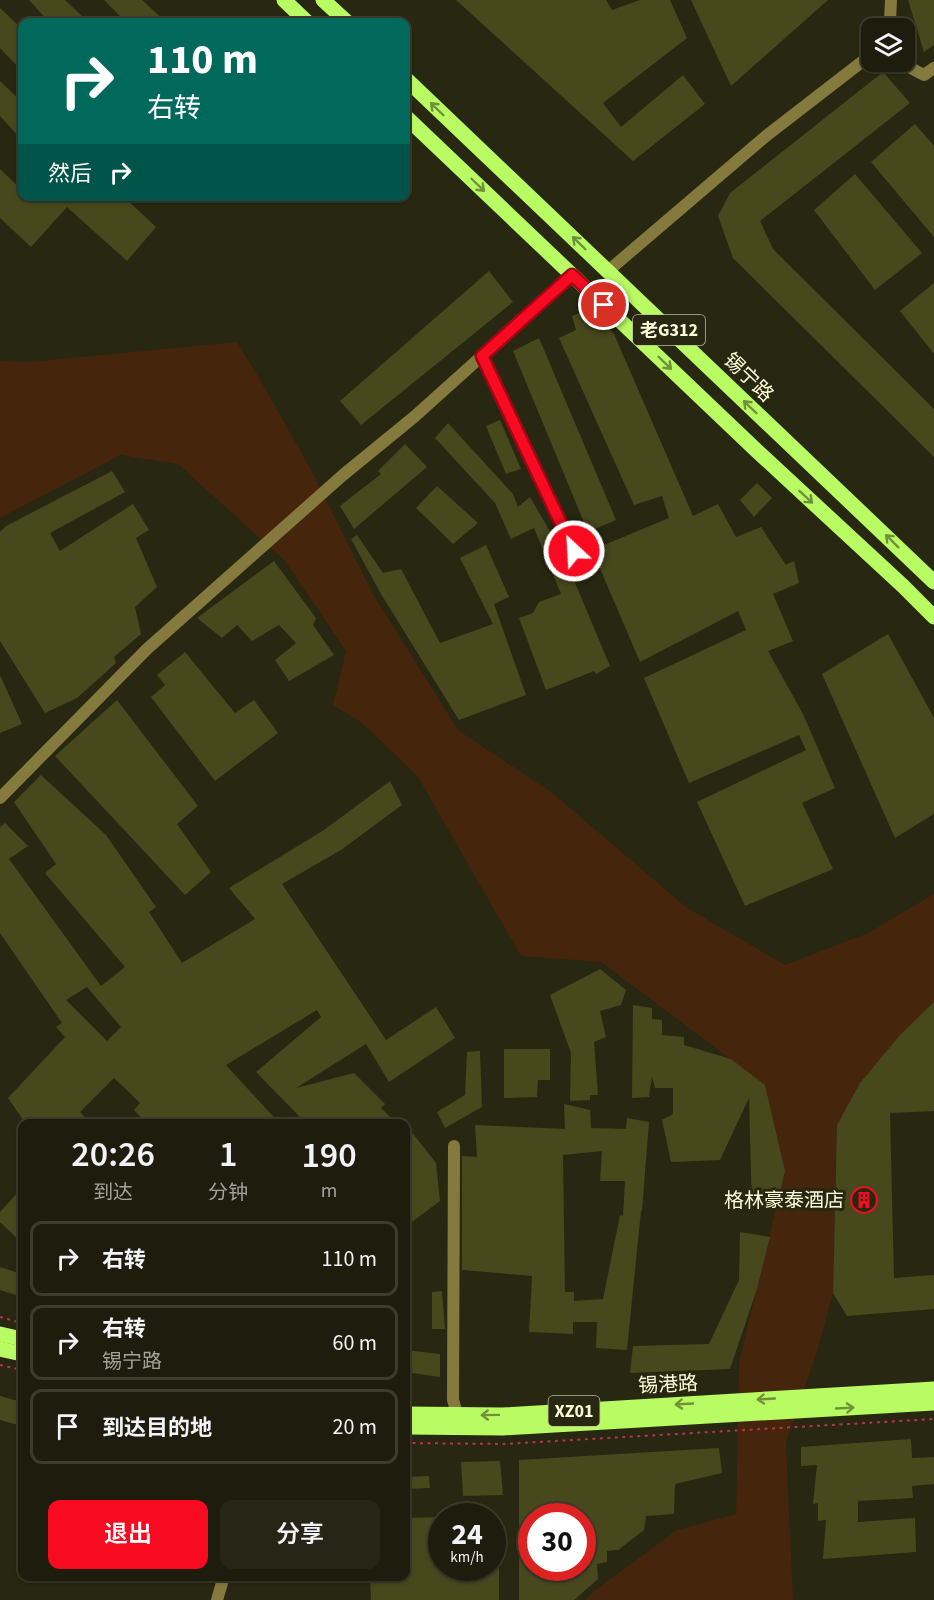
<!DOCTYPE html>
<html lang="zh">
<head>
<meta charset="utf-8">
<style>
  :root { --surface:#1e1d0d; --page:#262616; --text:#f1f3f6; --muted:#a1a29d; --line:#3c3b2e; --accent:#f80a21 }
  body { margin:0; font-family:"Source Sans 3","Noto Sans SC",sans-serif; background:var(--page); color:var(--text); height:100vh; display:flex; flex-direction:column; font-size:22px; white-space:nowrap }
  * { box-sizing:border-box; margin:0 }
  p { font-size:20px; color:var(--muted) }
  .icon { flex:none; width:33px; height:33px; fill:none; stroke:currentColor; stroke-width:2; stroke-linecap:round; stroke-linejoin:round }
  .map { position:relative; flex:1; overflow:hidden }
  .panel { position:absolute; left:18px; top:1119px; width:392px; height:462px; display:flex; flex-direction:column; background:var(--surface); border-radius:12px; box-shadow:0 2px 4px #0004,0 0 0 2px var(--line) }
  .panel>* { flex:none }
  .banner { position:absolute; left:18px; top:18px; width:392px; height:183px; border-radius:12px; box-shadow:0 2px 4px #0004,0 0 0 2px var(--line); background:#00695c; color:#fff; overflow:hidden }
  .fabs { position:absolute; left:861px; top:18px; display:grid; gap:12px }
  .fabs a { display:grid; place-items:center; width:54px; height:54px; border-radius:12px; background:var(--surface); box-shadow:0 2px 4px #0004,0 0 0 2px var(--line); font-size:30px }
  .speed { position:absolute; left:428px; top:1503px; display:flex; gap:12px; font-size:30px; font-weight:700; text-align:center }
  .speed>* { display:grid; place-content:center; width:78px; height:78px; border-radius:50%; background:var(--surface); box-shadow:0 2px 4px #0004,0 0 0 2px var(--line); line-height:1 }
  .speed small { font-size:15px; font-weight:400 }
  .speed .limit { border:9px solid #d22; background:#fff; color:#111 }
  .pin { position:absolute; display:grid; place-items:center; width:51px; height:51px; color:#fff; margin:-26px; border:3px solid #fff; border-radius:50%; box-shadow:0 2px 6px #0007 }
  .me { position:absolute; width:66px; margin:-33px; rotate:335deg; stroke-linejoin:round; filter:drop-shadow(0 0 4px #0008) }
  .turn { display:flex; align-items:center; gap:21px; height:126px; padding:0 30px; font-size:27px }
  .turn .icon { width:78px; height:78px; stroke-width:2.5 }
  .turn b { display:block; font-size:42px; line-height:51px }
  .then { display:flex; align-items:center; height:57px; padding:0 30px; background:#0003; gap:12px; font-size:22px }
  .eta { display:flex; justify-content:space-evenly; align-items:center; height:102px; text-align:center }
  .eta b { font-size:36px; font-weight:600; line-height:42px }
  .primary-button { display:flex; gap:12px; margin-top:auto; padding:12px 30px }
  .primary-button a { flex:1; height:69px; border-radius:12px; background:var(--accent); color:#fff; font-size:24px; font-weight:600; line-height:69px; text-align:center }
  .primary-button a+a { background:var(--page); color:var(--text) }
  ul { padding:0; list-style:none }
  li { display:flex; align-items:center; gap:18px; height:75px; margin:0 12px 9px; padding:0 18px; border:3px solid var(--line); border-radius:12px }
  li div { flex:1 }
  li b { display:block; font-size:22px }
  li em { font-style:normal }
  .map>svg:first-child { display:block }
  .water { fill:#45250c }
  .building { fill:#48481d; fill-rule:evenodd }
  .lines { fill:none; stroke-linecap:round; stroke-linejoin:round }
  .path { stroke:#b73355; stroke-width:2; stroke-dasharray:3 4.5; stroke-linecap:butt }
  .street { stroke:#857a3d; stroke-width:12 }
  .primary { stroke:#b9fb63; stroke-width:15 }
  .oneway { stroke:#70913a }
  .route-casing { stroke:#a10615; stroke-width:15 }
  .route { stroke:#f80a21; stroke-width:10 }
  .labels { text-anchor:middle; stroke-width:6; stroke-linejoin:round; paint-order:stroke }
  .shield { fill:#282711; stroke:#bebb9c; stroke-width:1.5 }
  .shield-label { font-size:18px; font-weight:bold; fill:#fefbd8 }
  .street-label { font-size:20px; fill:#fefbd8; stroke:#282711 }
  .poi-label { font-size:20px; fill:#fefbd8; stroke:#282711; text-anchor:end }
</style>
</head>
<body>
<div class="map">
<svg width="934" height="1600" viewBox="0 0 934 1600">
  <rect width="100%" height="100%" fill="#282711"/>
  <polygon class="water" points="237,342 258,376 309,466 373,594 458,730 551,792 686,907 785,965 868,933 934,894 934,1002 900,1035 860,1083 837,1125 833,1293 817,1352 786,1443 793,1600 584,1600 594,1591 677,1530 736,1514 739,1362 785,1171 765,1085 601,962 521,956 418,777 361,722 333,705 346,651 285,561 178,464 121,455 0,518 0,361 29,362"/>
  <g class="building">
    <polygon points="29,0 65,0 88,22 49,22"/>
    <polygon points="104,0 142,0 166,22 126,22"/>
    <polygon points="456,0 606,0 612,10 640,0 670,0 687,38 603,103 621,127 683,75 705,104 633,161"/>
    <polygon points="691,0 828,0 731,86"/>
    <polygon points="908,0 934,0 934,45 924,52"/>
    <polygon points="0,8 22,29 22,71 0,48"/>
    <polygon points="883,72 910,103 760,221 773,249 934,409 934,457 733,258 718,216 730,193"/>
    <polygon points="0,81 22,102 22,140 0,116"/>
    <polygon points="915,124 934,146 934,237 871,162"/>
    <polygon points="0,169 22,190 22,196 123,196 156,227 127,261 67,207 31,247 0,218"/>
    <polygon points="855,174 922,253 875,290 814,210"/>
    <polygon points="489,271 513,302 361,425 340,401"/>
    <polygon points="934,283 934,354 900,311"/>
    <polygon points="590,309 614,334 693,516 718,504 736,537 761,527 786,565 794,561 799,583 773,594 793,641 768,651 803,714 835,788 802,803 833,869 745,906 697,802 806,750 799,735 689,783 644,678 746,630 738,611 640,662 592,550 669,518 662,496 634,505 559,338 576,330 572,316"/>
    <polygon points="539,338 616,520 588,532 513,351"/>
    <polygon points="500,420 521,469 506,474 486,426"/>
    <polygon points="448,423 513,494 518,507 530,497 562,552 610,666 596,674 594,671 546,690 519,618 533,613 539,602 561,594 534,528 511,539 495,503 435,438"/>
    <polygon points="405,444 427,467 354,529 340,506 381,474 378,471"/>
    <polygon points="112,471 125,492 50,533 60,551 133,504 149,530 136,538 157,587 135,607 141,634 114,657 116,663 77,698 45,713 0,641 0,532 6,526"/>
    <polygon points="757,483 772,498 754,517 740,500"/>
    <polygon points="437,486 478,523 453,544 416,508"/>
    <polygon points="357,535 383,573 401,569 440,643 493,624 460,558 486,545 509,597 494,604 526,695 459,720 381,594 351,539"/>
    <polygon points="274,561 316,618 313,625 334,655 289,681 275,660 296,643 279,625 252,641 237,625 222,638 197,618"/>
    <polygon points="888,634 934,718 934,814 895,838 822,674"/>
    <polygon points="185,652 235,713 254,700 278,733 215,781 151,697 165,685 157,675"/>
    <polygon points="0,675 22,724 0,733"/>
    <polygon points="117,700 198,806 177,824 211,872 185,895 55,756"/>
    <path d="M 41,775 L 106,835 L 156,907 L 149,912 L 182,963 L 255,919 L 229,888 L 324,830 L 390,781 L 402,805 L 341,850 L 282,884 L 386,1040 L 436,1007 L 455,1038 L 389,1082 L 366,1044 L 296,1088 L 354,1073 L 385,1104 L 381,1108 L 397,1124 L 292,1124 L 299,1116 L 256,1072 L 321,1017 L 317,1010 L 226,1065 L 280,1124 L 147,1124 L 134,1110 L 140,1103 L 114,1078 L 80,1112 L 91,1124 L 26,1124 L 8,1098 L 65,1037 L 56,1027 L 62,1023 L 0,933 L 0,827 L 5,823 L 28,846 L 9,859 L 101,986 L 125,967 L 45,873 L 56,864 L 14,802 ZM 87,987 L 121,1027 L 107,1041 L 66,1000 Z"/>
    <polygon points="600,969 626,990 621,1005 600,1011 606,1037 594,1042 598,1095 590,1095 590,1100 570,1101 571,1053 550,995"/>
    <polygon points="934,1002 934,1111 890,1113 894,1278 934,1275 934,1309 847,1316 833,1293 837,1125 860,1083 900,1035"/>
    <polygon points="633,1005 652,1008 652,1019 662,1020 662,1035 684,1037 684,1045 731,1059 765,1085 785,1171 776,1209 752,1209 749,1098 720,1160 671,1162 662,1120 673,1114 673,1088 655,1088 652,1076 649,1097 632,1098"/>
    <polygon points="504,1049 550,1049 550,1080 538,1080 537,1097 504,1098"/>
    <polygon points="480,1051 482,1107 445,1128 437,1112 465,1095 467,1052"/>
    <path d="M 564,1104 L 590,1110 L 591,1128 L 626,1129 L 627,1118 L 649,1122 L 642,1211 L 641,1211 L 627,1350 L 596,1348 L 597,1322 L 573,1322 L 573,1334 L 529,1332 L 532,1276 L 462,1270 L 462,1156 L 477,1157 L 475,1125 L 565,1129 ZM 602,1151 L 600,1181 L 625,1181 L 623,1216 L 620,1215 L 603,1299 L 574,1301 L 574,1292 L 565,1292 L 563,1155 Z"/>
    <polygon points="410,1130 436,1163 440,1201 405,1227 405,1135"/>
    <polygon points="22,1188 22,1234 18,1239 0,1222 0,1212"/>
    <polygon points="740,1232 770,1237 757,1289 730,1369 630,1373 633,1346 709,1344 739,1280"/>
    <polygon points="0,1267 22,1274 22,1297 0,1290"/>
    <polygon points="442,1291 445,1329 432,1329 432,1292"/>
    <polygon points="405,1350 440,1354 440,1377 405,1372"/>
    <polygon points="0,1396 22,1402 22,1426 0,1420"/>
    <polygon points="911,1439 912,1458 934,1457 934,1484 912,1486 913,1498 858,1501 858,1522 915,1518 916,1552 823,1559 826,1520 818,1521 818,1503 813,1504 817,1465 801,1466 801,1447"/>
    <path d="M 719,1448 L 722,1473 L 675,1484 L 674,1514 L 646,1516 L 644,1530 L 618,1550 L 607,1551 L 607,1562 L 597,1564 L 598,1579 L 574,1600 L 519,1600 L 519,1460 ZM 531,1516 L 582,1516 L 582,1568 L 531,1568 Z"/>
    <polygon points="500,1461 503,1495 463,1496 461,1462"/>
    <polygon points="429,1476 430,1488 406,1489 405,1477"/>
    <polygon points="441,1517 441,1568 499,1568 499,1600 371,1600 370,1576 405,1576 405,1518"/>
  </g>
  <g class="lines">
    <g class="path">
      <polyline points="0,1317 22,1323"/>
      <polyline points="0,1365 22,1370"/>
      <polyline points="405,1443 504,1444 934,1419"/>
    </g>
    <g class="street">
      <polyline points="887,28 890,22 891,0"/>
      <polyline points="899,62 924,75 934,68"/>
      <polyline points="608,271 766,136 872,54"/>
      <polyline points="482,356 574,551"/>
      <polyline points="0,798 147,649 343,475 414,417 572,275"/>
      <polyline points="454,1146 453,1400 458,1416"/>
      <polyline points="217,1600 224,1576"/>
    </g>
    <g class="primary">
      <polyline points="284,0 307,22"/>
      <polyline points="323,0 347,22"/>
      <polyline points="405,78 934,582"/>
      <polyline points="405,116 757,451 903,586 934,617"/>
      <polyline points="0,1334 22,1339"/>
      <polyline points="0,1349 22,1354"/>
      <polyline points="405,1414 503,1415 934,1389"/>
      <polyline points="405,1427 503,1428 934,1403"/>
    </g>
  </g>
  <defs><path id="oneway-shaft" d="M-6 0H5M1.5-3L5.5 0L1.5 3" fill="none" stroke-width="1.6" stroke-linecap="round" stroke-linejoin="round" transform="scale(1.5)"/></defs>
  <g class="oneway">
    <use href="#oneway-shaft" transform="translate(437 109) rotate(-136)"/>
    <use href="#oneway-shaft" transform="translate(478 185) rotate(44)"/>
    <use href="#oneway-shaft" transform="translate(579 243) rotate(-136)"/>
    <use href="#oneway-shaft" transform="translate(665 363) rotate(44)"/>
    <use href="#oneway-shaft" transform="translate(750 407) rotate(-136)"/>
    <use href="#oneway-shaft" transform="translate(806 497) rotate(43)"/>
    <use href="#oneway-shaft" transform="translate(892 541) rotate(-135)"/>
    <use href="#oneway-shaft" transform="translate(766 1399) rotate(177)"/>
    <use href="#oneway-shaft" transform="translate(684 1404) rotate(177)"/>
    <use href="#oneway-shaft" transform="translate(845 1408) rotate(-3)"/>
    <use href="#oneway-shaft" transform="translate(490 1415) rotate(179)"/>
  </g>
  <g class="lines">
    <g class="route-casing">
      <polyline id="route" points="574,551 482,356 572,275 604,305"/>
    </g>
    <use href="#route" class="route"/>
  </g>
  <defs>
    <g id="building-ring" transform="scale(1.35)"><circle r="9.5" fill="#282711" stroke="#f80a21" stroke-width="1.5"/><path d="M-4-6H4V6H1V3H-1V6H-4ZM-2.5-4.3h1.7v1.8h-1.7ZM.8-4.3h1.7v1.8H.8ZM-2.5-1h1.7V.8h-1.7ZM.8-1h1.7V.8H.8Z" fill="#f80a21"/></g>
  </defs>
  <g fill-rule="evenodd">
    <use href="#building-ring" x="864" y="1200"/>
  </g>
  <g class="labels">
    <g class="shield">
      <rect x="633" y="315" width="72" height="30" rx="4.5"/>
      <rect x="548.5" y="1396" width="51" height="30" rx="4.5"/>
    </g>
    <g class="shield-label">
      <text x="669" y="336">老G312</text>
      <text x="574" y="1417">XZ01</text>
    </g>
    <g class="street-label">
      <text transform="translate(749 377) rotate(44)" y="7">锡宁路</text>
      <text transform="translate(668 1384) rotate(-3)" y="7">锡港路</text>
    </g>
    <g class="poi-label">
      <text x="844" y="1207">格林豪泰酒店</text>
    </g>
  </g>
</svg>
<div class="fabs">
<a><svg class="icon" aria-label="layers" viewBox="0 0 24 24"><path d="M12 4l9 5-9 5-9-5zM3 14l9 5 9-5"/></svg></a>
</div>
<div class="speed"><div>24<small>km/h</small></div><div class="limit">30</div></div>
<div class="pin" style="left:604px;top:305px;background:#d93025"><svg class="icon" aria-label="arrive" viewBox="0 0 24 24"><path d="M6 21V4h12l-3 4 3 4H6"/></svg></div>
<svg class="me" style="left:574px;top:551px" viewBox="-20 -20 40 40"><circle r="17" fill="#f80a21" stroke="#fff" stroke-width="3"/><path d="M0-11L8 9 0 5-8 9z" fill="#fff"/></svg>
<div class="banner">
<div class="turn"><svg class="icon" aria-label="right" viewBox="0 0 24 24"><path d="M7 20v-9h11M14 6l5 5-5 5"/></svg><div><b>110 m</b>右转</div></div>
<div class="then">然后<svg class="icon" aria-label="right" viewBox="0 0 24 24"><path d="M7 20v-9h11M14 6l5 5-5 5"/></svg></div>
</div>
<section class="panel">
<div class="eta">
<div><b>20:26</b><p>到达</p></div>
<div><b>1</b><p>分钟</p></div>
<div><b>190</b><p>m</p></div>
</div>
<ul>
<li><svg class="icon" aria-label="right" viewBox="0 0 24 24"><path d="M7 20v-9h11M14 6l5 5-5 5"/></svg><div><b>右转</b></div><em>110 m</em></li>
<li><svg class="icon" aria-label="right" viewBox="0 0 24 24"><path d="M7 20v-9h11M14 6l5 5-5 5"/></svg><div><b>右转</b><p>锡宁路</p></div><em>60 m</em></li>
<li><svg class="icon" aria-label="arrive" viewBox="0 0 24 24"><path d="M6 21V4h12l-3 4 3 4H6"/></svg><div><b>到达目的地</b></div><em>20 m</em></li>
</ul>
<div class="primary-button"><a>退出</a><a>分享</a></div>
</section>
</div>
</body>
</html>
